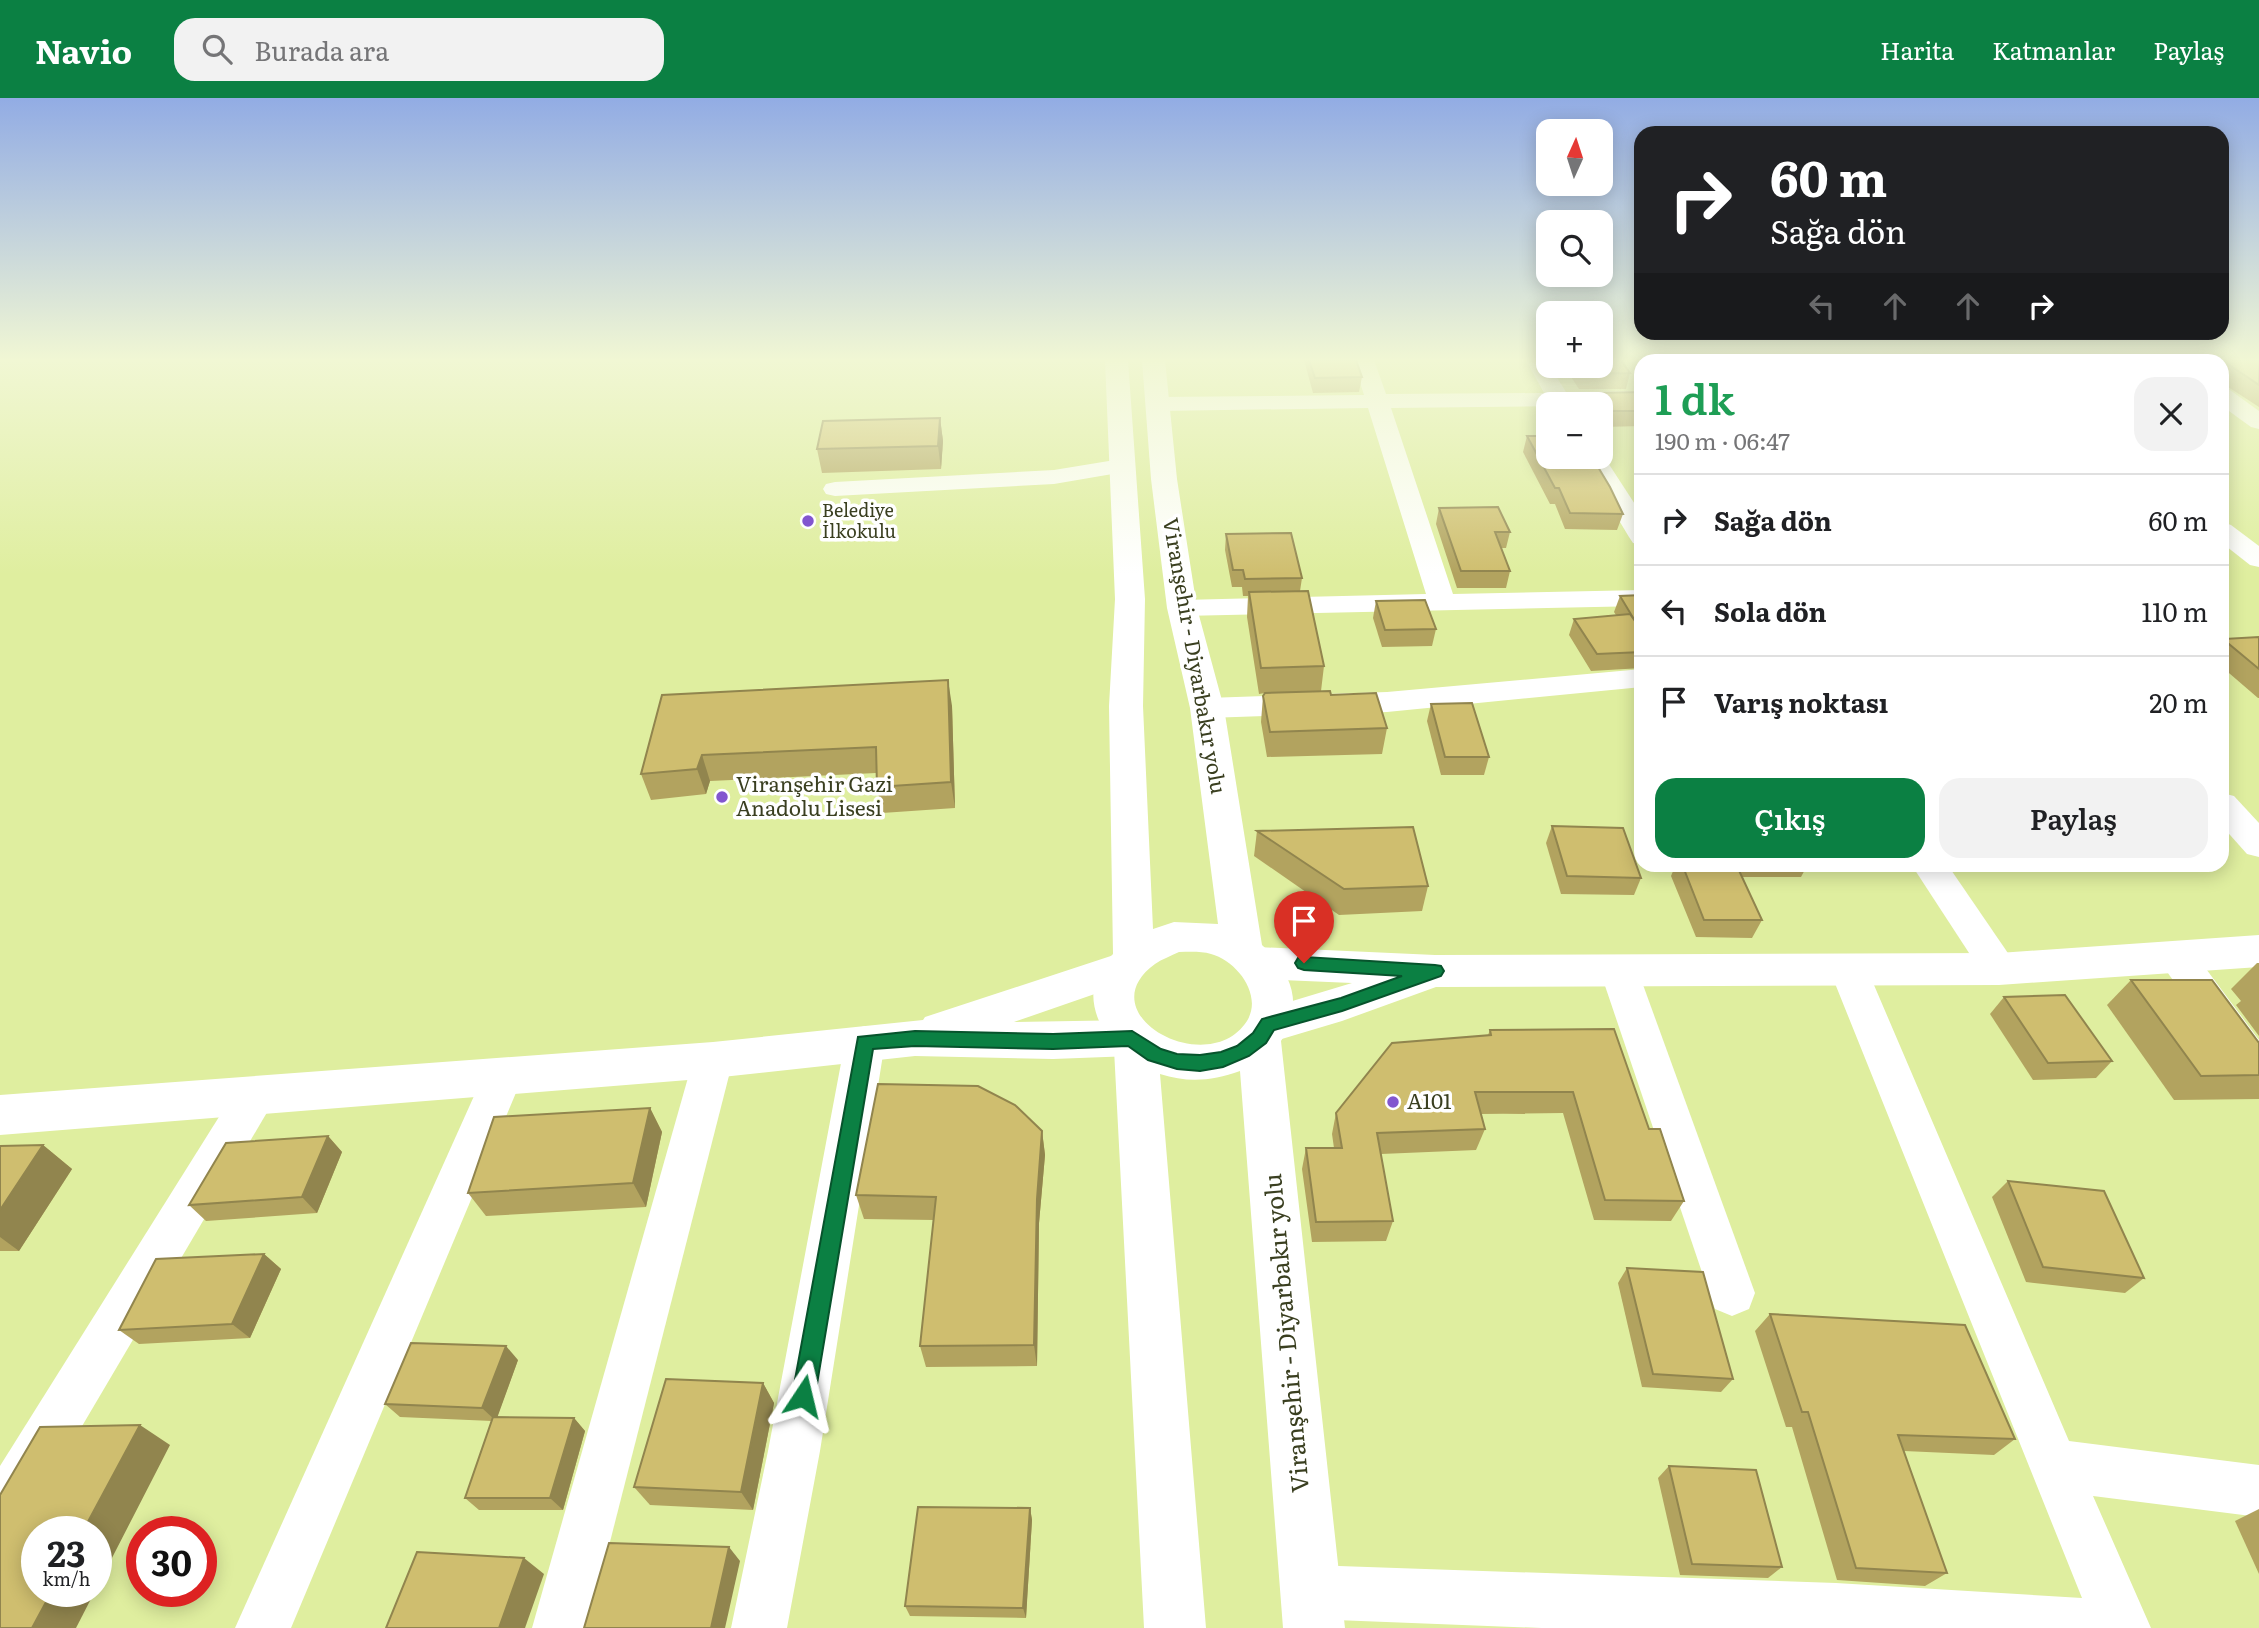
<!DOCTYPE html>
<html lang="tr">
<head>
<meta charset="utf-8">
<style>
  :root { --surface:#fff; --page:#f2f2f2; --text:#202124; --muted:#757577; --line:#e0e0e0; --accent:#0b8043 }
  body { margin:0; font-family:Literata,serif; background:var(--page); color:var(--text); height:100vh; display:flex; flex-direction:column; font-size:26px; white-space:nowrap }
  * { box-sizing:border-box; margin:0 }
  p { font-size:23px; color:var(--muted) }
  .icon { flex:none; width:38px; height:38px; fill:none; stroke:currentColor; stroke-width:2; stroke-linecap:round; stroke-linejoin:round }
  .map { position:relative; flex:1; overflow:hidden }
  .side { position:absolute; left:1634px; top:256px; width:595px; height:518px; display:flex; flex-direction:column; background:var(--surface); border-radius:21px; box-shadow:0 4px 18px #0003 }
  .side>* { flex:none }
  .top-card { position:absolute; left:1634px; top:28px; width:595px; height:214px; border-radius:21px; box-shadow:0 4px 18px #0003; background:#202124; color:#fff; overflow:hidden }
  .needle { width:46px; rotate:3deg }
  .tools { position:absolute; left:1536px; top:21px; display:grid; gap:14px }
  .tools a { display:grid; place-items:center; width:77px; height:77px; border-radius:14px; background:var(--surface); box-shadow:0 4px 18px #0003; font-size:35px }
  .speed { position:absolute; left:21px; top:1418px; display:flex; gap:14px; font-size:35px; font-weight:700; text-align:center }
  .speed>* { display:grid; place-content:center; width:91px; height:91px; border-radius:50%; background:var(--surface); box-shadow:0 4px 18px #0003; line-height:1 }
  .speed small { font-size:18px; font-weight:400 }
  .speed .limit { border:10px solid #d22; background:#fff; color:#111 }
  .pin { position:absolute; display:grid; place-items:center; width:60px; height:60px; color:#fff; margin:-72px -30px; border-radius:50% 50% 50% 0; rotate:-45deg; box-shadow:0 0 7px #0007 }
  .pin .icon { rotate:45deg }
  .me { position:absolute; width:77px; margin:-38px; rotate:10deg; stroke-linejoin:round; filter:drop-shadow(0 0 5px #0008) }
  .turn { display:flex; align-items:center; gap:24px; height:147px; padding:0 21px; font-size:32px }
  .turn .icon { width:91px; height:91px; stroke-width:2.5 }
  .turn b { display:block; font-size:49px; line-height:60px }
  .lanes { display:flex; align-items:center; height:66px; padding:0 21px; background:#0003; justify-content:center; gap:35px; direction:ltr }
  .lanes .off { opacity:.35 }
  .round { display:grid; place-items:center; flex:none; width:74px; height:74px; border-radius:21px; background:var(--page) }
  .overview { display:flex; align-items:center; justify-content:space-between; height:119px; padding:0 21px }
  h1 { font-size:42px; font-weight:600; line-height:52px; color:#1e9e55 }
  .cta { display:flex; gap:14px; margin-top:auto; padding:14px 21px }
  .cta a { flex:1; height:80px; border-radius:21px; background:var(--accent); color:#fff; font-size:28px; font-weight:600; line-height:80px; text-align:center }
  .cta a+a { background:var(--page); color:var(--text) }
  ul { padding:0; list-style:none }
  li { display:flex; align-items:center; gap:21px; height:91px; padding:0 21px; border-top:2px solid var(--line) }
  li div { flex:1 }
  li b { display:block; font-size:26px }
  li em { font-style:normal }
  header { display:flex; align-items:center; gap:42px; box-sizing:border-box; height:98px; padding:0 35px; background:var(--accent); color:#fff }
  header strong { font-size:33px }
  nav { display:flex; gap:38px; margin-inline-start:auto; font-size:24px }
  .search { width:490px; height:63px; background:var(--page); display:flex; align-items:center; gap:18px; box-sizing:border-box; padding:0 24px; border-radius:21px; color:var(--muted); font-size:26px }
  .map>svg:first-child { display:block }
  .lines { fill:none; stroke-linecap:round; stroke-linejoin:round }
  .minor { fill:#fff; fill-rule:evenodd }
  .tertiary { fill:#fff; fill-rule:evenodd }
  .secondary { fill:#fff; fill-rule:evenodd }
  .wall { fill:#b2a35f }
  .shaded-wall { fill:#91854e }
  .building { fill:#cfbe6f; stroke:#91854e; stroke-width:2 }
  .route { fill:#0b8043; stroke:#07532c; stroke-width:2 }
  .poi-dot { fill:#8256cf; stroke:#fff; stroke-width:2.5 }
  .labels { text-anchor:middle; stroke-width:7; stroke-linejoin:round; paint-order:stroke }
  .far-poi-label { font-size:18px; fill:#3a3f20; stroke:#fff; text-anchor:start }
  .street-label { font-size:21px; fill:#3a3f20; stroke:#fff }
  .poi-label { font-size:21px; fill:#3a3f20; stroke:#fff; text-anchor:start }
  .near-street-label { font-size:24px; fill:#3a3f20; stroke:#fff }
</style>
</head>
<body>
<header>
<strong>Navio</strong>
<div class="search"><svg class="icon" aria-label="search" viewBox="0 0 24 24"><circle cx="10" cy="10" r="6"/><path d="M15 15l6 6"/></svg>Burada ara</div>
<nav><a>Harita</a><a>Katmanlar</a><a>Paylaş</a></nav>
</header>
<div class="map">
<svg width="2259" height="1530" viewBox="0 0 2259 1530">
  <rect width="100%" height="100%" fill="#dfee9f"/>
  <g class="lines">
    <g class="minor">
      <polygon points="1353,262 1374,262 1386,296 1544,295 1526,262 1546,262 1566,294 1642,293 1642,307 1391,310 1453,496 1642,492 1642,508 1182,518 1172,516 1168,510 1172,504 1182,502 1426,496 1368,310 1157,313 1149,311 1146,306 1149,301 1157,299 1364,297"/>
      <polygon points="2222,290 2230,292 2259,313 2259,331 2251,329 2222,308"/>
      <polygon points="1601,354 1642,417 1642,447 1633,445 1629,439 1581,359 1601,359"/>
      <polygon points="1121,361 1130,363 1133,368 1130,373 1054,386 835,398 826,396 823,391 826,386 835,384 1054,372"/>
      <polygon points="2222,424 2231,427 2259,448 2259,469 2250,467 2222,445"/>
      <polygon points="1642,571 1642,589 1387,614 1207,620 1196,617 1192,610 1196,603 1207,600 1387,594"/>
      <polygon points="2222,695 2234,698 2259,725 2259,759 2247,756 2222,728"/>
      <polygon points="1911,766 1947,766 2012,861 2018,871 2012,881 1999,886 1986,881"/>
      <polygon points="2176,844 2189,848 2259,942 2259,990 2245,985 2163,868 2157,858 2163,848"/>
      <polygon points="1619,858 1632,863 1638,873 1755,1195 1749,1211 1732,1218 1715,1211 1709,1195 1600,873 1606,863"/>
      <polygon points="1849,858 1862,863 1868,873 2069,1343 2259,1367 2259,1419 2093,1398 2151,1530 1542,1530 1310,1521 1291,1513 1283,1494 1291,1475 1310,1467 1836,1485 2082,1500 1830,873 1836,863"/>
      <polygon points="865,928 879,932 885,944 820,1353 787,1530 731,1530 768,1353 845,944 851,932"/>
      <polygon points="713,945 727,950 733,962 588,1530 532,1530 693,962 699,950"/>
      <polygon points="503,961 517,966 523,978 291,1530 235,1530 483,978 489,966"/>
      <polygon points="254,981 269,987 275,999 269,1011 19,1435 0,1442 0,1368 239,987"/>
    </g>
    <g class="tertiary">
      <polygon points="2259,837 2259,869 1999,887 1436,889 1342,923 1268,945 1253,939 1246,927 1253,915 1352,885 1257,881 1242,876 1236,865 1242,854 1257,849 1435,857 1999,855"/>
      <polygon points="1123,854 1138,859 1144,870 1138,881 1014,924 1132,922 1147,927 1154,940 1147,953 1132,958 1053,961 915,958 713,980 0,1037 0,997 713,944 923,922 925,919"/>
    </g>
    <path class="secondary" d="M 1105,262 L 1128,262 L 1145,501 L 1143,608 L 1153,831 L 1174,824 L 1218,826 L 1190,610 L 1167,510 L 1151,381 L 1142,262 L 1165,262 L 1177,381 L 1197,510 L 1224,610 L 1262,847 C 1291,873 1305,907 1281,943 L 1345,1530 L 1283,1530 L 1240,973 C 1212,983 1188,985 1160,976 L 1206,1530 L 1144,1530 L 1114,951 C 1093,918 1081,888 1113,856 L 1109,608 L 1115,501 ZM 1179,854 C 1189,854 1201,853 1211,856 C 1237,863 1263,897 1247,923 C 1208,983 1086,916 1155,866 C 1162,861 1171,858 1179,854 Z"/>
  </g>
  <g class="wall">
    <polygon points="1304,262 1356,262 1362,279 1359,294 1313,295"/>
    <polygon points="2187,262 2259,262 2259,309 2222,285 2222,262"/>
    <polygon points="1571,268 1601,268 1630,275 1626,291 1579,291 1569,276"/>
    <polygon points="1642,294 1642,328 1602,329 1601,306 1591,306 1595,295"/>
    <polygon points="940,320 943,343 941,371 822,375 817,351"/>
    <polygon points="1527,338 1623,416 1617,432 1565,431 1555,406 1550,406 1523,354"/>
    <polygon points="1439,410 1510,434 1506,450 1501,450 1510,473 1506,490 1457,490 1436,426"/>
    <polygon points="1226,436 1302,480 1300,493 1324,568 1321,593 1331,597 1387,630 1382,656 1267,659 1261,624 1263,598 1265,595 1259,596 1247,519 1248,498 1243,498 1242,489 1232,489 1225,452"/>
    <polygon points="1642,497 1642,570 1591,573 1569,537 1574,521 1616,517 1614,514 1620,498"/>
    <polygon points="1376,503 1436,531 1432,548 1382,549 1373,520"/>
    <polygon points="2259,539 2259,600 2258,600 2222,569 2222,542 2223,541"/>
    <polygon points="662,597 952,608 955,710 882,715 877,689 876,675 710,683 706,696 651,702 641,676"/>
    <polygon points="1431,606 1489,659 1484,677 1441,677 1427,623"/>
    <polygon points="1552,728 1641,780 1634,797 1561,796 1546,745"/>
    <polygon points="1257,733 1428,788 1422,813 1339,817 1254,758"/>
    <polygon points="1676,766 1808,766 1801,779 1742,779 1762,822 1752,840 1696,839 1671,778"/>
    <polygon points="1954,766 2012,766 2011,769 1956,770"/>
    <polygon points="2257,865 2259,865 2259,938 2236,907 2241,903 2231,891"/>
    <polygon points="2131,882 2259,945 2259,1001 2174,1002 2107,907"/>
    <polygon points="2004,899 2112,963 2096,980 2033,982 1990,916"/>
    <polygon points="1490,932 1649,1031 1684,1103 1671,1123 1594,1122 1563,1015 1480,1016 1485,1031 1476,1052 1381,1056 1393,1123 1386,1143 1312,1144 1302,1071 1306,1050 1334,1050 1332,1036 1336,1015 1488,937"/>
    <polygon points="650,1010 662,1034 646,1109 486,1118 468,1095"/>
    <polygon points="1042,1033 1045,1057 1039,1125 1037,1268 926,1269 920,1248 934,1122 864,1121 856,1097"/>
    <polygon points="328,1038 342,1054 317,1115 206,1123 189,1107"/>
    <polygon points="43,1047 72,1071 19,1153 0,1153 0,1048"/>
    <polygon points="2008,1083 2144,1180 2125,1195 2026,1184 1992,1099"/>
    <polygon points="264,1156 281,1171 250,1240 139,1246 119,1232"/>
    <polygon points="1627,1170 1733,1281 1721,1294 1642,1289 1618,1185"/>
    <polygon points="1770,1216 2015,1341 1994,1357 1904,1353 1947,1475 1925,1488 1837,1482 1792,1329 1786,1329 1755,1233"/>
    <polygon points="518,1262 497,1319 574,1320 585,1333 563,1412 479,1412 465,1400 492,1323 400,1319 385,1306"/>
    <polygon points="763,1285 774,1305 753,1412 650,1407 634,1389"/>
    <polygon points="1669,1368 1782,1469 1768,1480 1680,1477 1658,1380"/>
    <polygon points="1030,1410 1032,1422 1026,1520 910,1518 905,1508"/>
    <polygon points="2259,1411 2259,1476 2235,1423"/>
  </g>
  <g class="shaded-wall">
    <polygon points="940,320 943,343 941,371 938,348"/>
    <polygon points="948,582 952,608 955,710 951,684"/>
    <polygon points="702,657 710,683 706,696 697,671"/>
    <polygon points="650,1010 662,1034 646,1109 633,1085"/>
    <polygon points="1042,1033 1045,1057 1039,1125 1037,1268 1034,1247 1037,1101"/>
    <polygon points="328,1038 342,1054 317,1115 302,1099"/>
    <polygon points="43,1047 72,1071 19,1153 0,1139 0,1112"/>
    <polygon points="264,1156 281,1171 250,1240 232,1226"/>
    <polygon points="506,1248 518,1262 496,1323 482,1310"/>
    <polygon points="763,1285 774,1305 753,1412 741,1394"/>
    <polygon points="574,1320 585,1333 563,1412 550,1400"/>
    <polygon points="140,1327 170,1347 96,1491 96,1433 83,1433"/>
    <polygon points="1030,1410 1032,1422 1026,1520 1023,1510"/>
    <polygon points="729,1449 740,1463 725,1530 711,1530"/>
    <polygon points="524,1460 544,1476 525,1530 499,1530"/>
    <polygon points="52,1493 95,1493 76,1530 32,1530"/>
  </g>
  <g class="building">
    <polygon points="1309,262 1356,262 1362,279 1315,280"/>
    <polygon points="1601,262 1621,262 1630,275 1583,276 1577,268 1601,268"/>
    <polygon points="2220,262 2259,262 2259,287 2222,262"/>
    <polygon points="1642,294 1642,313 1606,313 1595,295"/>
    <polygon points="940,320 938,348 817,351 823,323"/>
    <polygon points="1527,338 1549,338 1549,359 1592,359 1610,389 1623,416 1570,415 1559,390 1555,390"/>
    <polygon points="1498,409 1510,434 1495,434 1510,473 1461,473 1439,410"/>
    <polygon points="1291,435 1302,480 1245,481 1243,472 1233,472 1226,436"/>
    <polygon points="1308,493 1324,568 1261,570 1249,494"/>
    <polygon points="1642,497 1642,528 1638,528 1620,498"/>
    <polygon points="1425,502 1436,531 1385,532 1376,503"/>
    <polygon points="1630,516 1642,533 1642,554 1597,556 1574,521"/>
    <polygon points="2259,539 2259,571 2223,541"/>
    <polygon points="948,582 951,684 877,689 876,649 702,657 697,671 641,676 662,597"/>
    <polygon points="1330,593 1331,597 1376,595 1387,630 1270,634 1263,598 1265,595"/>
    <polygon points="1472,605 1489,659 1445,659 1431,606"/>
    <polygon points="1552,728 1623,730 1641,780 1567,778"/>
    <polygon points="1413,729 1428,788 1344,791 1257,733"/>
    <polygon points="1682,766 1736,766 1762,822 1704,822"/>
    <polygon points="2131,882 2212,882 2259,945 2259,977 2201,978"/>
    <polygon points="2065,897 2112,963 2048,965 2004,899"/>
    <polygon points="1614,931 1649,1031 1660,1031 1684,1103 1605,1102 1573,994 1475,994 1485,1031 1377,1035 1393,1123 1316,1124 1306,1050 1342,1050 1336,1015 1392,945 1491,937 1490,932"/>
    <polygon points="878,986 978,988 1015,1007 1042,1033 1037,1101 1034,1247 920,1248 936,1099 856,1097"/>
    <polygon points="650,1010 633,1085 468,1095 494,1019"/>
    <polygon points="328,1038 302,1099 189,1107 226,1045"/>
    <polygon points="43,1047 0,1112 0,1048"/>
    <polygon points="2008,1083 2104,1093 2144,1180 2043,1169"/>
    <polygon points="264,1156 232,1226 119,1232 156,1161"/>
    <polygon points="1627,1170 1703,1174 1733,1281 1653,1276"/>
    <polygon points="1770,1216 1965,1227 2015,1341 1898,1337 1947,1475 1856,1470 1808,1314 1802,1314"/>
    <polygon points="411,1245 506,1248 482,1310 385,1306"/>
    <polygon points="666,1281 763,1285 741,1394 634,1389"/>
    <polygon points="493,1319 574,1320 550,1400 465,1400"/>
    <polygon points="140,1327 83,1433 37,1433 37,1493 52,1493 32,1530 0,1530 0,1397 40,1329"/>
    <polygon points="1669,1368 1756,1372 1782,1469 1692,1466"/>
    <polygon points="918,1409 1030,1410 1023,1510 905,1508"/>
    <polygon points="609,1445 729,1449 711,1530 584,1530"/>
    <polygon points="417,1454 524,1460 499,1530 386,1530"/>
  </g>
  <linearGradient id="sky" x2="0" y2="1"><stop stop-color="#92ace4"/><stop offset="0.55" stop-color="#f1f7d4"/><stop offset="1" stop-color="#f1f7d4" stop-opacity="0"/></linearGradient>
  <rect width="2259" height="476" fill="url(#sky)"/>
  <polygon class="route" points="1304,859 1435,867 1441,868 1444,873 1441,878 1342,913 1274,932 1266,945 1249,958 1223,969 1200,973 1177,971 1148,962 1128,948 1053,951 915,948 873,951 815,1298 811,1306 803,1309 795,1306 792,1298 858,939 915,933 1053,936 1132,933 1161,951 1177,956 1200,957 1221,954 1237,948 1253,935 1262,921 1341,900 1402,878 1304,872 1298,870 1295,865 1298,860"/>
  <g class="poi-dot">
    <circle cx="808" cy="423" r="7"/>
    <circle cx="722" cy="699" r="7"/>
    <circle cx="1393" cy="1004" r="7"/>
  </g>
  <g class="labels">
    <g class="far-poi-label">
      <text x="822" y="419">Belediye<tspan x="822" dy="21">İlkokulu</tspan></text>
    </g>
    <g class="street-label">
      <text transform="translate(1194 558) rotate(80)" y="7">Viranşehir - Diyarbakır yolu</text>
    </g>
    <g class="poi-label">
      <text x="736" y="694">Viranşehir Gazi<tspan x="736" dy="24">Anadolu Lisesi</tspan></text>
      <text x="1407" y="1011">A101</text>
    </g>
    <g class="near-street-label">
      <text transform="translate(1287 1235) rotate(-95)" y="8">Viranşehir - Diyarbakır yolu</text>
    </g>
  </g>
</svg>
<div class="tools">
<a><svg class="needle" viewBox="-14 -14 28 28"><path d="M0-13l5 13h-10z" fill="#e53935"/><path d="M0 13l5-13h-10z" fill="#757577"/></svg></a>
<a><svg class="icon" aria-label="search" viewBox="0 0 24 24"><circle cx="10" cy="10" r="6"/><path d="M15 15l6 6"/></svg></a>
<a>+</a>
<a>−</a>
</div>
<div class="speed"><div>23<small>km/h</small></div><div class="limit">30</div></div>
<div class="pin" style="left:1304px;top:865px;background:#d93025"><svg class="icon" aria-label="arrive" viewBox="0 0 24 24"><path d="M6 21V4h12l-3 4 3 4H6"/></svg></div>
<svg class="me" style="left:803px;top:1298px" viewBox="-20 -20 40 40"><path d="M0-17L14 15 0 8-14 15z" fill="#0b8043" stroke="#fff" stroke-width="4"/></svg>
<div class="top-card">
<div class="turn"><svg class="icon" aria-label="right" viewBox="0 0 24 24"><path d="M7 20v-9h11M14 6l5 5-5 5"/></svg><div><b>60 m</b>Sağa dön</div></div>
<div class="lanes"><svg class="icon off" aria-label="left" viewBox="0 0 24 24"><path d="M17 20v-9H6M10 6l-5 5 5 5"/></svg><svg class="icon off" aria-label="ahead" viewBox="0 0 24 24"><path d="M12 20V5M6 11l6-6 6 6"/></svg><svg class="icon off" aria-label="ahead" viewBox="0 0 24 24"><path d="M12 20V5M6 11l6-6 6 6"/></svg><svg class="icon" aria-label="right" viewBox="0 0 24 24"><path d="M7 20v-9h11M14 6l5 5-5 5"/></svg></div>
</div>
<section class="side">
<div class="overview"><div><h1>1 dk</h1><p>190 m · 06:47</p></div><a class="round"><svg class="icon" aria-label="close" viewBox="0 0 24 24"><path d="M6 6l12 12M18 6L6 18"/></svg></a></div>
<ul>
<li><svg class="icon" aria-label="right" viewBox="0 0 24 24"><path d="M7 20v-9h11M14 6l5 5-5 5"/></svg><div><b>Sağa dön</b></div><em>60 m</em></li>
<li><svg class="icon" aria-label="left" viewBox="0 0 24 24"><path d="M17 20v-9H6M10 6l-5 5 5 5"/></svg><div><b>Sola dön</b></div><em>110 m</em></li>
<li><svg class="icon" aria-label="arrive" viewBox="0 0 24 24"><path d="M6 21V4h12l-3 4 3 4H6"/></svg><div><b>Varış noktası</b></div><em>20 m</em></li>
</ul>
<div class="cta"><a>Çıkış</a><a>Paylaş</a></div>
</section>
</div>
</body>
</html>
